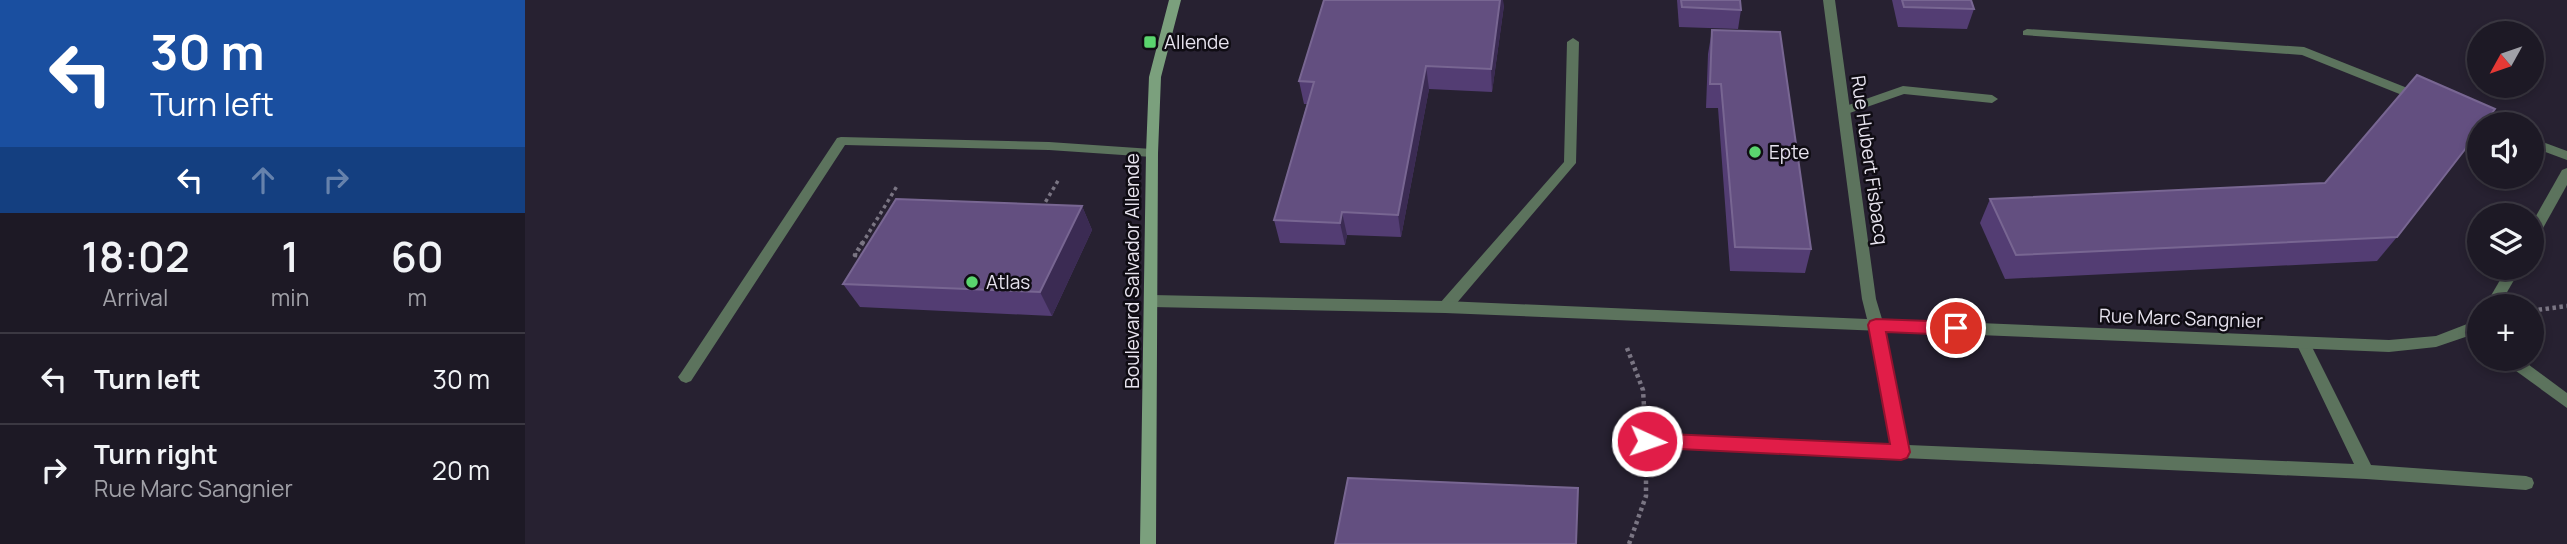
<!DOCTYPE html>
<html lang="en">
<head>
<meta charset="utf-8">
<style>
  :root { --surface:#1d1925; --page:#25222d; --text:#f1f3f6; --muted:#a0a0a7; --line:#3b3842 }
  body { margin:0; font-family:Manrope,sans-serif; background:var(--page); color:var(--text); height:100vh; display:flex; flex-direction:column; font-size:26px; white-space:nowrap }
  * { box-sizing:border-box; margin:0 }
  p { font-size:23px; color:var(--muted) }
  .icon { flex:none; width:38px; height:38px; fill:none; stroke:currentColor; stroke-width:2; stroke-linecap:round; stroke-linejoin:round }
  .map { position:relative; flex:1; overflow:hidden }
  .drawer { display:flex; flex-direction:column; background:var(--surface); width:525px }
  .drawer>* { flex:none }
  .hud { background:#1a4fa0; color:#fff; overflow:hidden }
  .needle { width:46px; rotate:230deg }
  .tools { position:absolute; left:1942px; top:21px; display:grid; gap:14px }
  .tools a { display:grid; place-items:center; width:77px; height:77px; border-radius:50%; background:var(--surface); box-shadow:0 4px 10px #0003,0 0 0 2px var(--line); font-size:35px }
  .pin { position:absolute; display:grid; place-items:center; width:60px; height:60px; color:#fff; margin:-30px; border:4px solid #fff; border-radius:50%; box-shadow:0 2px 7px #0007 }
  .me { position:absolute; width:77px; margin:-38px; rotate:93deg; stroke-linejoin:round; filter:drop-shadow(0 0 5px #0008) }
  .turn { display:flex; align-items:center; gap:24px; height:147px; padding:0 35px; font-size:32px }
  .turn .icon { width:91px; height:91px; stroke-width:2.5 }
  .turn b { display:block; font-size:49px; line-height:60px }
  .lanes { display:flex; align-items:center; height:66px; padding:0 35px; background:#0003; justify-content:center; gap:35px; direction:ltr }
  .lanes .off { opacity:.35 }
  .eta { display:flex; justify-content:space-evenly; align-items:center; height:119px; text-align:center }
  .eta b { font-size:42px; font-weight:600; line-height:49px }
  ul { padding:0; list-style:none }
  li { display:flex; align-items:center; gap:21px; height:91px; padding:0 35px; border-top:2px solid var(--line) }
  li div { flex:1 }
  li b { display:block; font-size:26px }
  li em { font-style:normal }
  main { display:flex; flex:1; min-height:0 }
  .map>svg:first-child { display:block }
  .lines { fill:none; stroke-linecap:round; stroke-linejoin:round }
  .path-far1 { stroke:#7a7583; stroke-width:3.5; stroke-dasharray:3.5 3.5; stroke-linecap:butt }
  .path { stroke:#7a7583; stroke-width:4.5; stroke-dasharray:3.5 3.5; stroke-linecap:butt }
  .lane { fill:#5c735d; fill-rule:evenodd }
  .street { fill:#5c735d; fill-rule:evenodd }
  .secondary { fill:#7ba07d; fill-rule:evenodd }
  .wall { fill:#533d73 }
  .shaded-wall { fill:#3b2b53 }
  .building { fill:#634f80; stroke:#786692; stroke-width:2 }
  .route { fill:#e11d48; stroke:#92132f; stroke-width:2 }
  .poi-dot { fill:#5ad56e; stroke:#0f0c13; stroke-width:2.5 }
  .labels { text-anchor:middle; stroke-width:5; stroke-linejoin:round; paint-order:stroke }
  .poi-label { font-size:19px; fill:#e7e3ee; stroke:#0f0c13; text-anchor:start }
  .street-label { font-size:19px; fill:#e7e3ee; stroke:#0f0c13 }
</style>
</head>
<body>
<main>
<section class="drawer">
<div class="hud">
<div class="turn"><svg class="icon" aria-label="left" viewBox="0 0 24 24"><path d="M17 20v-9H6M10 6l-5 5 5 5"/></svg><div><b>30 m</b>Turn left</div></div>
<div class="lanes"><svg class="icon" aria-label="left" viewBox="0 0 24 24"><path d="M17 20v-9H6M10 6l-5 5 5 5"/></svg><svg class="icon off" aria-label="ahead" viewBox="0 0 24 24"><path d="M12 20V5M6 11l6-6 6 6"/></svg><svg class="icon off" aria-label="right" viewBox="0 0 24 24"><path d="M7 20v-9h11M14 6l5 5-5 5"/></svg></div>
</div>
<div class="eta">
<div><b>18:02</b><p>Arrival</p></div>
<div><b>1</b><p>min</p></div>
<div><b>60</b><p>m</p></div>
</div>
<ul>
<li><svg class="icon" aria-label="left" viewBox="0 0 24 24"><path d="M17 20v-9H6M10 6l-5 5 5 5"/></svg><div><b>Turn left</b></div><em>30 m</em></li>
<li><svg class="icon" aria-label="right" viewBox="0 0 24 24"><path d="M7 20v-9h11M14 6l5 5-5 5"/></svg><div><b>Turn right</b><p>Rue Marc Sangnier</p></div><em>20 m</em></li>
</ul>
</section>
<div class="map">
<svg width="2042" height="544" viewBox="0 0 2042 544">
  <rect width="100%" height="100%" fill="#272131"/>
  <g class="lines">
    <g class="path-far1">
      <polyline points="517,208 534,179"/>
      <polyline points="337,244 372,186"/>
    </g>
    <g class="path">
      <polyline points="338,242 330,255 340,256"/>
      <polyline points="2007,308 2012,310 2042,306"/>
      <polyline points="1102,348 1118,390 1119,406"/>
      <polyline points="1104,544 1121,496 1121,474"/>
    </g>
    <g class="lane">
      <polygon points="1502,29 1779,47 1900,95 1902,98 1900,101 1892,101 1777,55 1498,35 1498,31"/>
      <polygon points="1048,38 1054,42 1051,163 925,311 915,311 913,307 915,303 1039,162 1042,42"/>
      <polygon points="1378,86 1467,95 1473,99 1467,103 1379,94 1319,115 1313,111 1315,108"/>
      <polygon points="316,137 524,142 627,149 633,153 627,157 524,150 320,145 166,381 161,383 156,381 153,377 156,373 312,138"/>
      <polygon points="2007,138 2042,151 2042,160 2007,147"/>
      <polygon points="1351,319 1356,321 1358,325 1383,445 1829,464 1771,343 1773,339 1783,339 1846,465 2001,476 2007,478 2009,483 2007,488 2001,490 1841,479 1116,446 1114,441 1116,436 1122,434 1367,445 1344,325 1346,321"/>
    </g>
    <g class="street">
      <polygon points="1298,0 1310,0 1351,299 1357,319 1864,340 1911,336 1955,319 1955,332 1911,347 1864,352 920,313 627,307 622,305 620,301 622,297 627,295 920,301 1342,319 1337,299"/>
      <polygon points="2042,168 2042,185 2012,239 2007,240 2007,223 2037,170"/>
      <polygon points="1982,268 1996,268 1974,306 1960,306"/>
      <polygon points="1978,359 1996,359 2042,393 2042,408 1980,363"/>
    </g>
    <polygon class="secondary" points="644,0 656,0 636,77 633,153 631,544 615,544 621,153 624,77"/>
  </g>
  <g class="wall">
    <polygon points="1152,0 1215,0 1216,10 1213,29 1154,27"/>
    <polygon points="1367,0 1446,0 1449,9 1442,29 1373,27"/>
    <polygon points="979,5 967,92 904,89 876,237 822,235 820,245 755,243 749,220 782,104 779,104 774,81"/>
    <polygon points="1187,30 1286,249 1280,273 1205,271 1193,108 1181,108 1183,54"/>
    <polygon points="1465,199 1872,237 1852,261 1480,279 1455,223"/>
    <polygon points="557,206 567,230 527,316 335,307 318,284"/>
  </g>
  <g class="shaded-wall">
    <polygon points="975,0 978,0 979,5 967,92 966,69"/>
    <polygon points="901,66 904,89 876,237 873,215"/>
    <polygon points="557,206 567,230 527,316 515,292"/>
    <polygon points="817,212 822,235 820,245 815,223"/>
  </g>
  <g class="building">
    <polygon points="799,0 975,0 966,69 901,66 873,215 817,212 815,223 749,220 789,82 774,81"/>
    <polygon points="1156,0 1215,0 1216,10 1157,7"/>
    <polygon points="1377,0 1446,0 1449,9 1379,7"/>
    <polygon points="1187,30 1255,32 1286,249 1210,247 1196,84 1185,84"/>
    <polygon points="1892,75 1970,109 1959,124 1955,124 1955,130 1872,237 1491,255 1465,199 1800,183"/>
    <polygon points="371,199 557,206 515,292 318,284"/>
    <polygon points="823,478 1053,488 1051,544 810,544"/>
  </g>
  <polygon class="route" points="1351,319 1431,322 1437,324 1439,328 1437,333 1431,335 1361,332 1385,452 1382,458 1376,460 1115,447 1113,441 1115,436 1122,433 1365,444 1343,325 1345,321"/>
  <g class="poi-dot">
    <rect x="618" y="35" width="14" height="14" rx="3.5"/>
    <circle cx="1230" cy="152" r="7"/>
    <circle cx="447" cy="282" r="7"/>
  </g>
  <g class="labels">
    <g class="poi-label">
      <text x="639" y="49">Allende</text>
      <text x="1244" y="159">Epte</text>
      <text x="461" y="289">Atlas</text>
    </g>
    <g class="street-label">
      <text transform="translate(1345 160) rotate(82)" y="7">Rue Hubert Fisbacq</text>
      <text transform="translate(607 271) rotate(-90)" y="7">Boulevard Salvador Allende</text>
      <text transform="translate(1656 318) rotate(2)" y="7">Rue Marc Sangnier</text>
    </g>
  </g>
</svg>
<div class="tools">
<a><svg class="needle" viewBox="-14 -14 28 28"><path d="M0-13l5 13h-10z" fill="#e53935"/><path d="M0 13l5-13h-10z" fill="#a0a0a7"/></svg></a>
<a><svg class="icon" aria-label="sound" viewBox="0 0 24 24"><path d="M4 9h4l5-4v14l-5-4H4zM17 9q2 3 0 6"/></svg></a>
<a><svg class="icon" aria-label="layers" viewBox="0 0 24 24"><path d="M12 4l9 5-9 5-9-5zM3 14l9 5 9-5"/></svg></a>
<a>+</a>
</div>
<div class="pin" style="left:1431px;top:328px;background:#d93025"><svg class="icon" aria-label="arrive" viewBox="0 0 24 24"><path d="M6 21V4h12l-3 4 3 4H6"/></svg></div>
<svg class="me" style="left:1122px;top:441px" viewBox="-20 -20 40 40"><circle r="17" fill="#e11d48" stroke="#fff" stroke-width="3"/><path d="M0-11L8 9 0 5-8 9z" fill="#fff"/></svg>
</div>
</main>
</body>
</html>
